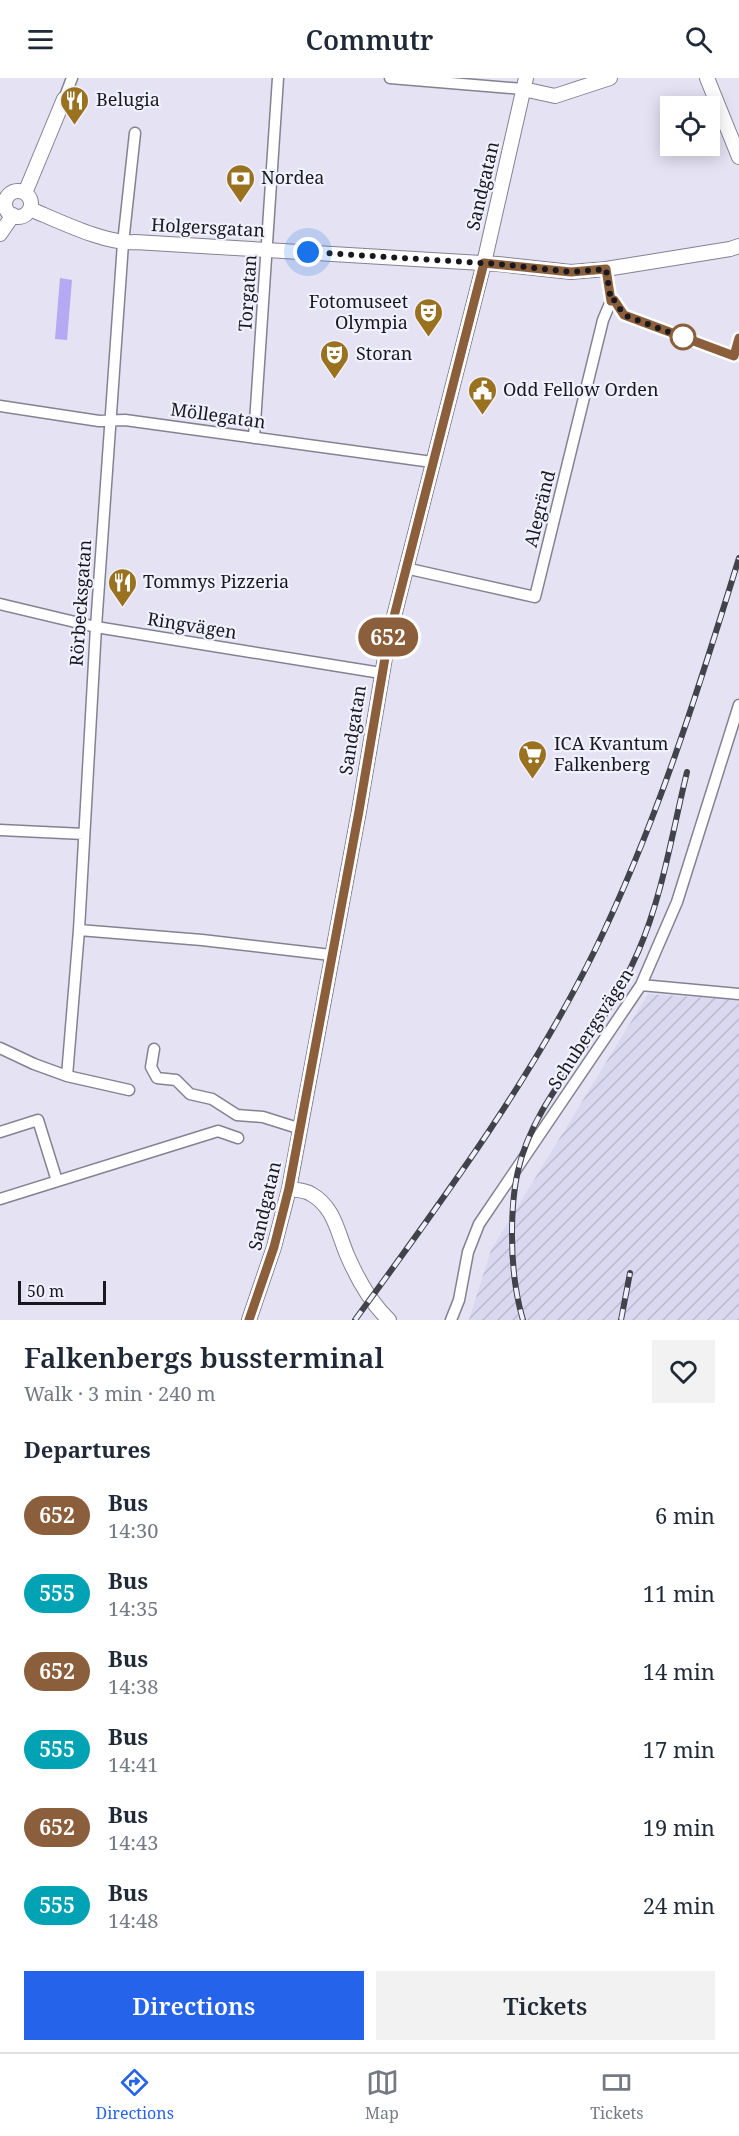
<!DOCTYPE html>
<html lang="en">
<head>
<meta charset="utf-8">
<style>
  :root { --surface:#fff; --page:#f2f2f3; --text:#1f2937; --muted:#747a83; --line:#e0e1e3; --accent:#2563eb }
  body { margin:0; font-family:"Noto Serif",serif; background:var(--page); color:var(--text); height:100vh; display:flex; flex-direction:column; font-size:22px; white-space:nowrap }
  * { box-sizing:border-box; margin:0 }
  p { font-size:20px; color:var(--muted) }
  .icon { flex:none; width:33px; height:33px; fill:none; stroke:currentColor; stroke-width:2; stroke-linecap:round; stroke-linejoin:round }
  .map { position:relative; height:1242px; overflow:hidden }
  .panel { display:flex; flex-direction:column; background:var(--surface); flex:1 }
  .panel>* { flex:none }
  .badge { padding:0 12px; border-radius:20px; font-size:21px; line-height:39px }
  .controls { position:absolute; left:660px; top:18px; display:grid; gap:12px }
  .controls a { display:grid; place-items:center; width:60px; height:60px; border-radius:0px; background:var(--surface); box-shadow:0 3px 15px #0003; font-size:30px }
  .scale { position:absolute; left:18px; bottom:15px; width:88px; box-sizing:border-box; padding-left:6px; border:3px solid #18181e; border-top:0; font-size:16px; line-height:21px; white-space:nowrap; color:#18181e; -webkit-text-stroke:4px #f1f0fe; paint-order:stroke }
  .you { position:absolute; width:30px; height:30px; margin:-15px; border:4px solid #fff; border-radius:50%; background:#1a73e8; box-shadow:0 0 0 9px #1a73e833 }
  .map>.badge { position:absolute; translate:-50% -50%; box-shadow:0 0 0 3px #fff }
  h2 { padding:0 24px; font-size:22px; line-height:54px }
  .round { display:grid; place-items:center; flex:none; width:63px; height:63px; border-radius:0px; background:var(--page) }
  .headline { display:flex; align-items:center; justify-content:space-between; height:102px; padding:0 24px }
  h1 { font-size:28px; font-weight:600; line-height:45px }
  .primary-button { display:flex; gap:12px; margin-top:auto; padding:12px 24px }
  .primary-button a { flex:1; height:69px; border-radius:0px; background:var(--accent); color:#fff; font-size:24px; font-weight:600; line-height:69px; text-align:center }
  .primary-button a+a { background:var(--page); color:var(--text) }
  ul { padding:0; list-style:none }
  li { display:flex; align-items:center; gap:18px; height:78px; padding:0 24px }
  li div { flex:1 }
  li b { display:block; font-size:22px }
  li em { font-style:normal }
  li .badge { min-width:66px; font-weight:700; text-align:center }
  header { display:flex; justify-content:space-between; align-items:center; height:78px; padding:0 24px; background:var(--surface); font-size:27px; font-weight:600 }
  .tab-bar { display:flex; justify-content:space-around; align-items:center; height:84px; border-top:2px solid var(--line); background:var(--surface); font-size:16px; color:var(--muted) }
  .tab-bar a { display:grid; justify-items:center; gap:3px }
  .tab-bar .selected { color:var(--accent) }
  .map>svg:first-child { display:block }
  .industrial { fill:url(#industrial-furrows) }
  .park { fill:#b4a9f2 }
  .lines { fill:none; stroke-linecap:round; stroke-linejoin:round }
  .street-casing { stroke:#848291; stroke-width:13 }
  .secondary-casing { stroke:#848291; stroke-width:16 }
  .street { stroke:#fff; stroke-width:10 }
  .secondary { stroke:#fff; stroke-width:14 }
  .rail-casing { stroke:#42424a; stroke-width:6 }
  .rail { stroke:#f1f0fe; stroke-width:4; stroke-dasharray:11; stroke-linecap:butt }
  .line-casing { stroke:#fff; stroke-width:14 }
  .line { stroke:#8b5e3c; stroke-width:9 }
  .walk { stroke:#18181e; stroke-width:6; stroke-dasharray:0 10.8 }
  .stop-dot { fill:#fff; stroke:#8b5e3c; stroke-width:3 }
  .labels { text-anchor:middle; stroke-width:4.5; stroke-linejoin:round; paint-order:stroke }
  .poi-label { font-size:18px; fill:#18181e; stroke:#f1f0fe; text-anchor:start }
  .street-label { font-size:18px; fill:#18181e; stroke:#f1f0fe }
</style>
</head>
<body>
<header><svg class="icon" aria-label="menu" viewBox="0 0 24 24"><path d="M4 6h16M4 12h16M4 18h16"/></svg>Commutr<svg class="icon" aria-label="search" viewBox="0 0 24 24"><circle cx="10" cy="10" r="6"/><path d="M15 15l6 6"/></svg></header>
<div class="map">
<svg width="739" height="1242" viewBox="0 0 739 1242">
  <defs>
    <pattern id="industrial-furrows" width="10" height="10" patternUnits="userSpaceOnUse" patternTransform="scale(1.5)"><rect width="10" height="10" fill="#dad8f0"/><path d="M-1 1l2-2M0 10L10 0M9 11l2-2" fill="none" stroke="#bab9cd"/></pattern>
  </defs>
  <rect width="100%" height="100%" fill="#e4e2f3"/>
  <path class="industrial" d="M648 916 739 922V1242H469L491 1172Z"/>
  <path class="park" d="M60 200 72 202 67 262 55 261Z"/>
  <g class="lines">
    <defs>
      <path id="street" d="M390 0 523 11
        M64 21 72 0
        M606 191 611 223 614 222 624 237 734 278 739 260
        M0 328 99 343 125 342 432 384
        M254 360 278 0
        M405 490 535 519 603 242 611 223
        M0 526 96 549 381 595
        M0 752 84 756
        M79 852 202 862 331 877
        M641 907 739 916
        M0 970 34 986 67 998 129 1012
        M154 971 151 989 157 1000 176 1002 190 1016 212 1021 237 1037 263 1039 301 1051
        M67 998 79 852 96 549 123 165 135 55
        M0 1054 38 1042 57 1103
        M0 1121 218 1053 238 1060
        M451 1242 459 1222 468 1174 479 1146 641 907 677 824 739 627"/>
      <path id="secondary" d="M707 0 739 79
        M523 11 555 18 610 0
        M5 126a13 13 0 1 1 26 0a13 13 0 1 1-26 0Z
        M25 115 64 21
        M30 131C57 142 107 167 135 164L498 186 571 194 606 191 730 171 739 168
        M0 156 13 137
        M289 1111C296 1112 305 1112 311 1116 335 1129 338 1157 348 1179 358 1202 371 1225 389 1242
        M249 1242 274 1169 289 1111 359 733 388 562 484 185 526 0"/>
    </defs>
    <use href="#street" class="street-casing"/>
    <use href="#secondary" class="secondary-casing"/>
    <use href="#street" class="street"/>
    <use href="#secondary" class="secondary"/>
    <defs>
      <path id="rail" d="M355 1242C441 1124 530 1004 595 872 656 747 698 613 739 480
        M523 1242C515 1215 512 1185 512 1157 512 1135 513 1114 518 1093 528 1046 560 1004 587 965 606 936 624 906 638 874 663 816 672 755 687 694
        M621 1242 630 1195"/>
    </defs>
    <use href="#rail" class="rail-casing"/>
    <use href="#rail" class="rail"/>
  </g>
  <g class="lines">
    <defs>
      <path id="line" d="M249 1242 274 1169 289 1110 359 733 388 562 484 185 571 194 606 191 611 223 614 222 624 237 734 278 739 260"/>
    </defs>
    <use href="#line" class="line-casing"/>
    <use href="#line" class="line"/>
    <path class="walk" d="M308 174 498 186 571 194 606 191 611 223 614 222 624 237 687 261 683 259"/>
  </g>
  <defs>
    <symbol id="restaurant-pin" viewBox="-11 -11 22 30"><path d="M0 17L-7.5 6A9.5 9.5 0 1 1 7.5 6Z" fill="#9a721f" stroke="#f1f0fe"/><path d="M-5-6h1v4h1v-4h1v4h1v-4h1v5L-1.5 .5V6h-2V.5L-5-1ZM5-6V6H3V1.5H1.5Q1.5-4 5-6Z" fill="#fff"/></symbol>
    <symbol id="bank-pin" viewBox="-11 -11 22 30"><path d="M0 17L-7.5 6A9.5 9.5 0 1 1 7.5 6Z" fill="#9a721f" stroke="#f1f0fe"/><path d="M-6-4H6V4H-6ZM0-2.3a2.3 2.3 0 1 0 0 4.6a2.3 2.3 0 1 0 0-4.6Z" fill="#fff"/></symbol>
    <symbol id="theatre-pin" viewBox="-11 -11 22 30"><path d="M0 17L-7.5 6A9.5 9.5 0 1 1 7.5 6Z" fill="#9a721f" stroke="#f1f0fe"/><path d="M-5-5.5Q0-4 5-5.5V0Q5 5 0 6Q-5 5-5 0ZM-3.3-2.5H-1v1.5H-3.3ZM1-2.5H3.3v1.5H1ZM-2.8 1Q0 5.5 2.8 1Z" fill="#fff"/></symbol>
    <symbol id="civic-pin" viewBox="-11 -11 22 30"><path d="M0 17L-7.5 6A9.5 9.5 0 1 1 7.5 6Z" fill="#9a721f" stroke="#f1f0fe"/><path d="M-.6-6.5H3V-4.5H.6V-3L4-1V1h2V6H-6V1h2V-1L-.6-3ZM-1.2 2.5V6h2.4V2.5Z" fill="#fff"/></symbol>
    <symbol id="supermarket-pin" viewBox="-11 -11 22 30"><path d="M0 17L-7.5 6A9.5 9.5 0 1 1 7.5 6Z" fill="#9a721f" stroke="#f1f0fe"/><path d="M-6-5.5h2.5l.6 2H6L4.5 2H-2.5L-4.4-4H-6ZM-1.5 3.2a1.3 1.3 0 1 0 .1 0ZM3 3.2a1.3 1.3 0 1 0 .1 0Z" fill="#fff"/></symbol>
  </defs>
  <g fill-rule="evenodd">
    <use href="#restaurant-pin" x="58" y="6" width="33" height="45"/>
    <use href="#bank-pin" x="224" y="84" width="33" height="45"/>
    <use href="#theatre-pin" x="412" y="218" width="33" height="45"/>
    <use href="#theatre-pin" x="318" y="260" width="33" height="45"/>
    <use href="#civic-pin" x="466" y="296" width="33" height="45"/>
    <use href="#restaurant-pin" x="106" y="488" width="33" height="45"/>
    <use href="#supermarket-pin" x="516" y="660" width="33" height="45"/>
  </g>
  <circle class="stop-dot" cx="683" cy="259" r="12"/>
  <g class="labels">
    <g class="poi-label">
      <text x="96" y="28">Belugia</text>
      <text x="261" y="106">Nordea</text>
      <text x="408" y="230" text-anchor="end">Fotomuseet<tspan x="408" dy="21">Olympia</tspan></text>
      <text x="356" y="282">Storan</text>
      <text x="503" y="318">Odd Fellow Orden</text>
      <text x="143" y="510">Tommys Pizzeria</text>
      <text x="554" y="672">ICA Kvantum<tspan x="554" dy="21">Falkenberg</tspan></text>
    </g>
    <g class="street-label">
      <text transform="translate(483 108) rotate(-77)" y="6">Sandgatan</text>
      <text transform="translate(208 150) rotate(3)" y="6">Holgersgatan</text>
      <text transform="translate(248 215) rotate(-86)" y="6">Torgatan</text>
      <text transform="translate(218 338) rotate(8)" y="6">Möllegatan</text>
      <text transform="translate(540 431) rotate(-76)" y="6">Alegränd</text>
      <text transform="translate(81 525) rotate(-86)" y="6">Rörbecksgatan</text>
      <text transform="translate(192 548) rotate(9)" y="6">Ringvägen</text>
      <text transform="translate(353 652) rotate(-81)" y="6">Sandgatan</text>
      <text transform="translate(591 951) rotate(-57)" y="6">Schubergsvägen</text>
      <text transform="translate(265 1128) rotate(-77)" y="6">Sandgatan</text>
    </g>
  </g>
</svg>
<div class="controls">
<a><svg class="icon" aria-label="locate" viewBox="0 0 24 24"><circle cx="12" cy="12" r="6"/><path d="M12 2v4M12 18v4M2 12h4M18 12h4"/></svg></a>
</div>
<div class="scale">50 m</div>
<div class="you" style="left:308px;top:174px"></div>
<b class="badge" style="left:388px;top:559px;background:#8b5e3c;color:#fff">652</b>
</div>
<section class="panel">
<div class="headline"><div><h1>Falkenbergs bussterminal</h1><p>Walk · 3 min · 240 m</p></div><a class="round"><svg class="icon" aria-label="heart" viewBox="0 0 24 24"><path d="M12 20l-8-8c-3-5 5-10 8-4 3-6 11-1 8 4z"/></svg></a></div>
<h2>Departures</h2>
<ul>
<li><span class="badge" style="background:#8b5e3c;color:#fff">652</span><div><b>Bus</b><p>14:30</p></div><em>6 min</em></li>
<li><span class="badge" style="background:#00a3b4;color:#fff">555</span><div><b>Bus</b><p>14:35</p></div><em>11 min</em></li>
<li><span class="badge" style="background:#8b5e3c;color:#fff">652</span><div><b>Bus</b><p>14:38</p></div><em>14 min</em></li>
<li><span class="badge" style="background:#00a3b4;color:#fff">555</span><div><b>Bus</b><p>14:41</p></div><em>17 min</em></li>
<li><span class="badge" style="background:#8b5e3c;color:#fff">652</span><div><b>Bus</b><p>14:43</p></div><em>19 min</em></li>
<li><span class="badge" style="background:#00a3b4;color:#fff">555</span><div><b>Bus</b><p>14:48</p></div><em>24 min</em></li>
</ul>
<div class="primary-button"><a>Directions</a><a>Tickets</a></div>
</section>
<nav class="tab-bar">
<a class="selected"><svg class="icon" aria-label="directions" viewBox="0 0 24 24"><path d="M12 3l9 9-9 9-9-9zM9 14v-3h6M13 9l2 2-2 2"/></svg>Directions</a>
<a><svg class="icon" aria-label="map" viewBox="0 0 24 24"><path d="M3 6l6-2 6 2 6-2v14l-6 2-6-2-6 2zM9 4v14M15 6v14"/></svg>Map</a>
<a><svg class="icon" aria-label="tickets" viewBox="0 0 24 24"><path d="M3 7h18v10H3zM15 7v10"/></svg>Tickets</a>
</nav>
</body>
</html>
